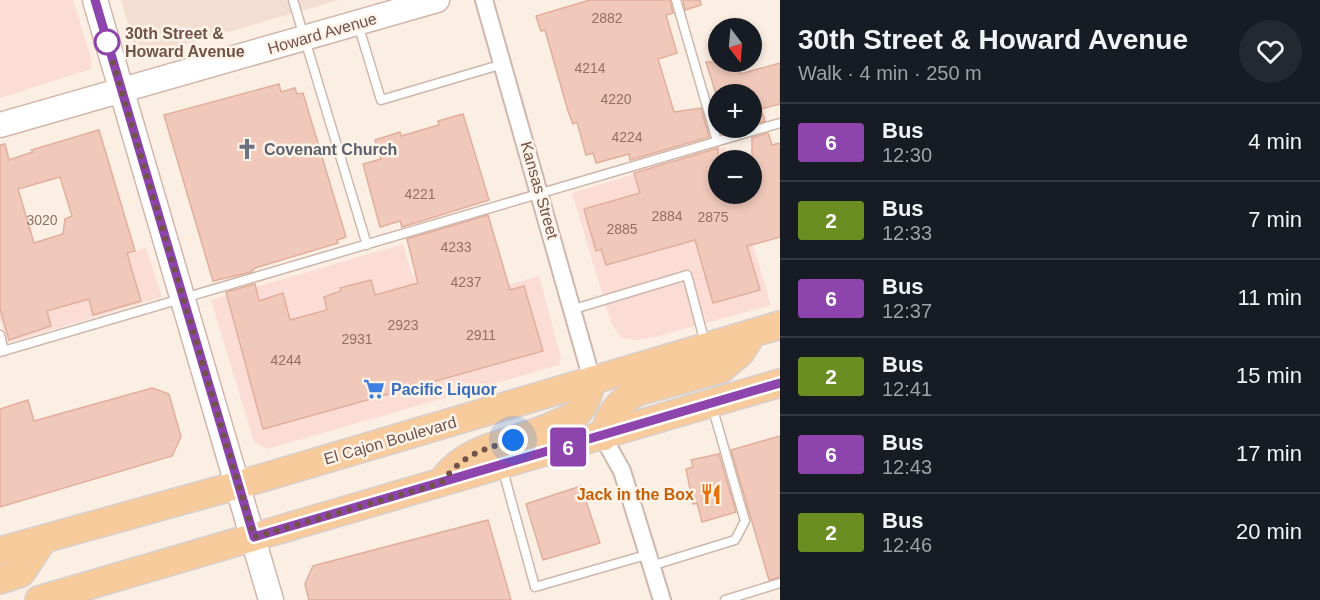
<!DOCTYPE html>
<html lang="en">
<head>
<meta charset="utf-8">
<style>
  :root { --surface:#171b24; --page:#242831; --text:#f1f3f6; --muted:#9ea1a6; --line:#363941 }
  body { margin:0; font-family:Arial,sans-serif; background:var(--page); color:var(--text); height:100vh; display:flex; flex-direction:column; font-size:22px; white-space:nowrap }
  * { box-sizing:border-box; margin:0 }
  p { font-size:20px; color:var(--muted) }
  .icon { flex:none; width:33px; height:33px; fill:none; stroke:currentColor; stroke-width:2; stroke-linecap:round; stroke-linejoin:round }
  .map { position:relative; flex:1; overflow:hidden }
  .details { display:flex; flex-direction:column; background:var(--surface); width:540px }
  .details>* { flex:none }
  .badge { padding:0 12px; border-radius:4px; font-size:21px; line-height:39px }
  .needle { width:39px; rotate:164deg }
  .fabs { position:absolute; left:708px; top:18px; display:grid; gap:12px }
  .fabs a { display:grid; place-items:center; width:54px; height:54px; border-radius:50%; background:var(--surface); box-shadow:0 3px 9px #0003; font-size:30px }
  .you { position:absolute; width:30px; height:30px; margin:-15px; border:4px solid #fff; border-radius:50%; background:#1a73e8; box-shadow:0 0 0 9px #1a73e833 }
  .map>.badge { position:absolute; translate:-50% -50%; box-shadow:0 0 0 3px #fff }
  .round { display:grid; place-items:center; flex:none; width:63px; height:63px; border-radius:32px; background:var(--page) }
  .headline { display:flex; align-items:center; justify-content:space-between; height:102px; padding:0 18px }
  h1 { font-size:28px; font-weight:700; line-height:45px }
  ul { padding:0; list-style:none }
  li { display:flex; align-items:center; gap:18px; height:78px; padding:0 18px; border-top:2px solid var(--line) }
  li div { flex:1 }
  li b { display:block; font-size:22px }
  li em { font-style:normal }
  li .badge { min-width:66px; font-weight:700; text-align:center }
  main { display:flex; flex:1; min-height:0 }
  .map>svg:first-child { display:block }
  .residential { fill:#f3dfd1 }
  .commercial { fill:#fbddd6 }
  .building { fill:#f0c9bb; stroke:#e2ae9c; stroke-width:1.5; fill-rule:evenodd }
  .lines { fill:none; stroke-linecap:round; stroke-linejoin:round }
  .lane-casing { stroke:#ceb7ac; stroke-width:11 }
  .street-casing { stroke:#ceb7ac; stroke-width:20 }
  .secondary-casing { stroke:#d1b6aa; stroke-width:27 }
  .primary-casing { stroke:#d8cfcc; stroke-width:30 }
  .lane { stroke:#fff; stroke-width:8 }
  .street { stroke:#fff; stroke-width:16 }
  .secondary { stroke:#fff; stroke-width:24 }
  .primary { stroke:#f8cb9c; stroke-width:27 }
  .line-casing { stroke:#fff; stroke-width:14 }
  .line { stroke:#8e44ad; stroke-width:9 }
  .walk { stroke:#72534a; stroke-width:6; stroke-dasharray:0 10.8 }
  .stop-dot { fill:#fff; stroke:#8e44ad; stroke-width:3 }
  .labels { text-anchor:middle; stroke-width:5; stroke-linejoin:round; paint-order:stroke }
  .number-label { font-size:14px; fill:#927066 }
  .stop-label { font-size:16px; font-weight:bold; fill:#72534a; stroke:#fef3e8; text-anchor:start }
  .street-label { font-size:16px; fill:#72534a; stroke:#fef3e8 }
  .worship-label { font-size:16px; font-weight:bold; fill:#5b616d; stroke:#fef3e8; text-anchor:start }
  .shop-label { font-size:16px; font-weight:bold; fill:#366cbe; stroke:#fef3e8; text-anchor:start }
  .food-label { font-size:16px; font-weight:bold; fill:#c56008; stroke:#fef3e8; text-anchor:end }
</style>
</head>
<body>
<main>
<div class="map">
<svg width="780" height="600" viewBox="0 0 780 600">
  <rect width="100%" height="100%" fill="#fbeee2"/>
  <path class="residential" d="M121 0H339L138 58Z"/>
  <path class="commercial" d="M0 0H73L92 62 91 69 0 98Z
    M725 147 729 160H718V194H738L771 305 659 336 638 340 621 338 611 323 572 193Z
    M403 244 412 275 424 274 433 307 539 276 561 358 559 365 267 449 254 442 211 300Z
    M146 248 162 297 7 343 0 320V290Z"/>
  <path class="building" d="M590 0H670L673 13 666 15 677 53 658 59 674 112 701 108 709 137 630 160 629 154 596 163 593 153 586 155 577 122 573 124 568 111 545 30 541 31 536 16Z
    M683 0H700L701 5 685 10Z
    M706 62H737L740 74 780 63V104L761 109 765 121 752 125V94H716Z
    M279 84 281 92 295 88 297 94 303 93 346 237 337 240 338 243 255 268 251 272 213 281 164 115Z
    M463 114 489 200 402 227 400 221 380 227 363 164 381 159 375 140 400 132 401 136 439 125 438 121Z
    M99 130 135 251 127 253 141 301 93 315 89 299 47 311 51 326 9 340 0 309V145L5 144 9 160 33 152 31 150ZM60 177 72 216 65 219 63 234 34 243 18 189Z
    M768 133 772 145 780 143V237L747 246 760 290 713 303 695 240 606 265 601 249 596 251 584 209 640 193 634 173 718 148V194H752V138Z
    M488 215 510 290 524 286 543 351 263 429 226 292 255 284 259 301 283 293 290 320 327 310 324 297 341 291 340 288 371 280 375 295 418 283 407 239Z
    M152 388 169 394 181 437 172 456 0 507V409L28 400 34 421Z
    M780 436V577L769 580 731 450Z
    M719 454 736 512 702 522 697 503 693 504 686 469 693 467 691 460Z
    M581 486 600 543 543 560 526 504Z
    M488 520 511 600H309L305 584 313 566Z"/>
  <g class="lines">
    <defs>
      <path id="lane" d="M293 0 367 245
        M676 0 717 141
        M358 24 381 100 503 64
        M574 309 687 275 705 343
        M0 335 4 351
        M0 352 780 123
        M502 467 535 587 646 555
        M651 566 735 540 745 521 712 406
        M725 600 780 583"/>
      <path id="street" d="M484 0 592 380
        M603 437 622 471 662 600"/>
      <path id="secondary" d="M95 0 271 600
        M0 125 437 0"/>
      <path id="primary" d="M603 437C609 415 617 403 637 392L721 369 740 353 753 333
        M445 477C473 443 518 443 556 424 563 421 572 418 577 413 586 404 589 392 592 380
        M0 551 238 485 780 325
        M0 580 21 573 43 540
        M39 600 780 383"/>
    </defs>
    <use href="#lane" class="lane-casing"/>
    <use href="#street" class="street-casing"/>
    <use href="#secondary" class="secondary-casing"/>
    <use href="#primary" class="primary-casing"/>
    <use href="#lane" class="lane"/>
    <use href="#street" class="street"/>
    <use href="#secondary" class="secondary"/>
    <use href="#primary" class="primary"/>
  </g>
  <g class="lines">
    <defs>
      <path id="line" d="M95 0 254 537 780 383"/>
    </defs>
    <use href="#line" class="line-casing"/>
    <use href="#line" class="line"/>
    <path class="walk" d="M107 42 254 537 441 483C464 454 479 451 513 440"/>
  </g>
  <defs>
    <symbol id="church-bare" viewBox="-9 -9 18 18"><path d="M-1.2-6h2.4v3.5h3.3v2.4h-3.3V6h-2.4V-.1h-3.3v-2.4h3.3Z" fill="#6b7280" stroke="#fef3e8" stroke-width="2.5" paint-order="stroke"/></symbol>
    <symbol id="supermarket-bare" viewBox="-9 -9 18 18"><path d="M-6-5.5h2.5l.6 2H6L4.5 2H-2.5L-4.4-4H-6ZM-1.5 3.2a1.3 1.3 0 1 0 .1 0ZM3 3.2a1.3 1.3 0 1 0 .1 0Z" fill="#3f7fe0" stroke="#fef3e8" stroke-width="2.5" paint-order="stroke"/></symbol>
    <symbol id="restaurant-bare" viewBox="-9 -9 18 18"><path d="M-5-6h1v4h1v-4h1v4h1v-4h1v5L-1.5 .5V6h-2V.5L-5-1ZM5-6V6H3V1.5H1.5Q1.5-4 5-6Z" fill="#e8710a" stroke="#fef3e8" stroke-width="2.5" paint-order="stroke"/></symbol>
  </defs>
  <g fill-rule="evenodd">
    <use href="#church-bare" x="232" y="134" width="30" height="30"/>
    <use href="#supermarket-bare" x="359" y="374" width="30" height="30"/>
    <use href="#restaurant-bare" x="696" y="479" width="30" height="30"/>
  </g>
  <circle class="stop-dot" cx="107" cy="42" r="12"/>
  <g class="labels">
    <g class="number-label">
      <text x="607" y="23">2882</text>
      <text x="590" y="73">4214</text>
      <text x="616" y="104">4220</text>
      <text x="627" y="142">4224</text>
      <text x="420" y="199">4221</text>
      <text x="667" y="221">2884</text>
      <text x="713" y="222">2875</text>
      <text x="42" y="225">3020</text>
      <text x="622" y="234">2885</text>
      <text x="456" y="252">4233</text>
      <text x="466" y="287">4237</text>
      <text x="403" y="330">2923</text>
      <text x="481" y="340">2911</text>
      <text x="357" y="344">2931</text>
      <text x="286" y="365">4244</text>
    </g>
    <g class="stop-label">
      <text x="125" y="39">30th Street &amp;<tspan x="125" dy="18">Howard Avenue</tspan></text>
    </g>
    <g class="street-label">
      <text transform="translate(322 33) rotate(-16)" y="6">Howard Avenue</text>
      <text transform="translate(540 190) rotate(74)" y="6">Kansas Street</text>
      <text transform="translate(390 440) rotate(-16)" y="6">El Cajon Boulevard</text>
    </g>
    <g class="worship-label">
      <text x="264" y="155">Covenant Church</text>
    </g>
    <g class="shop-label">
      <text x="391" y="395">Pacific Liquor</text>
    </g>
    <g class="food-label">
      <text x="694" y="500">Jack in the Box</text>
    </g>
  </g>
</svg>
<div class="fabs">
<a><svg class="needle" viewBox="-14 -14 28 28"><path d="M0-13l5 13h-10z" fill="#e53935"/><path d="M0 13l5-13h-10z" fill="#9ea1a6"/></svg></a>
<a>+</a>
<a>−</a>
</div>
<div class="you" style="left:513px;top:440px"></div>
<b class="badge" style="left:568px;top:447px;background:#8e44ad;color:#fff">6</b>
</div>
<section class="details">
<div class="headline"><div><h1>30th Street &amp; Howard Avenue</h1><p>Walk · 4 min · 250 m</p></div><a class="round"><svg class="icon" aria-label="heart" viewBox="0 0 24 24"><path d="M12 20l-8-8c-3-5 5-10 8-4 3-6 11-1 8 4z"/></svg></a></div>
<ul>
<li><span class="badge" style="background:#8e44ad;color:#fff">6</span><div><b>Bus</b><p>12:30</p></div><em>4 min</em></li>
<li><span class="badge" style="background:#6b8e23;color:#fff">2</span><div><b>Bus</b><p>12:33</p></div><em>7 min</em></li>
<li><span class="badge" style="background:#8e44ad;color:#fff">6</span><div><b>Bus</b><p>12:37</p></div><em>11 min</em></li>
<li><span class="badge" style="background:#6b8e23;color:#fff">2</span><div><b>Bus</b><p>12:41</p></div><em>15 min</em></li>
<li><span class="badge" style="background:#8e44ad;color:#fff">6</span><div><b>Bus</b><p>12:43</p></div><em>17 min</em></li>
<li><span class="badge" style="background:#6b8e23;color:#fff">2</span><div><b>Bus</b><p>12:46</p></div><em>20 min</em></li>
</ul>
</section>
</main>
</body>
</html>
